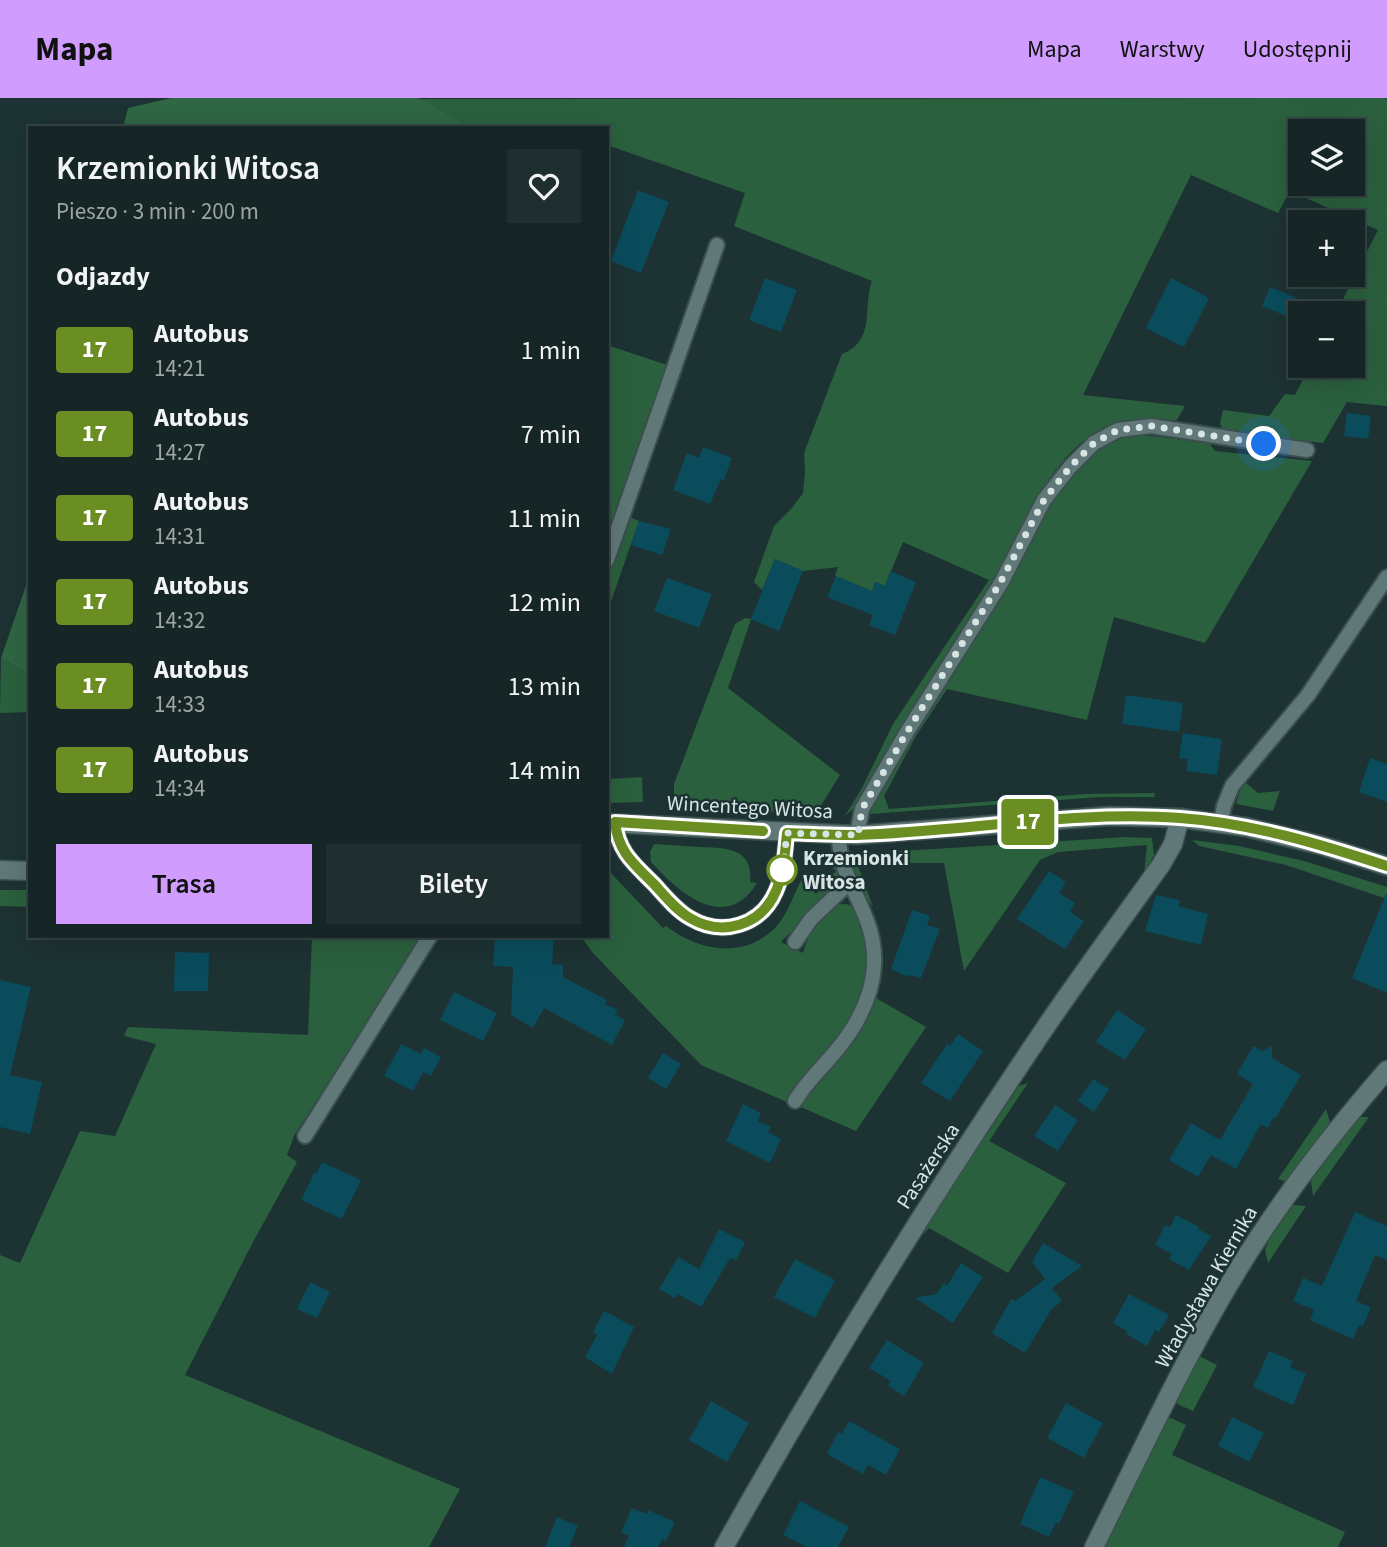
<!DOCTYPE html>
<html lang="pl">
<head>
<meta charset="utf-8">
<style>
  :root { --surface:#162626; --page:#1f2e2e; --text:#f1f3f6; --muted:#9ea5a7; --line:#354343; --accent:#d09dfe }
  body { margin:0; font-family:"Source Sans 3",sans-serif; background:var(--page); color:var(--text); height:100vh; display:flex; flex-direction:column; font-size:26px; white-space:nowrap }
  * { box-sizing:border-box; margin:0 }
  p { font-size:23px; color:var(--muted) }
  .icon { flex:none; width:38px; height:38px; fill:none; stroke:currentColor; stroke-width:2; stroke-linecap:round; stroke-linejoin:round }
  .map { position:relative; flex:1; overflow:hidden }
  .sheet { position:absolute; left:28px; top:28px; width:581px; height:812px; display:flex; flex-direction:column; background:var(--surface); border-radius:0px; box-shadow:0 7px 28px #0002,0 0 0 2px var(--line) }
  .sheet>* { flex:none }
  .badge { padding:0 14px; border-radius:5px; font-size:24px; line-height:46px }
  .controls { position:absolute; left:1288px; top:21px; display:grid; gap:14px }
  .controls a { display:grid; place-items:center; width:77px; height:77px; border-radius:0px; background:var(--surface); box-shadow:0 7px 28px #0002,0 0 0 2px var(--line); font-size:35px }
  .you { position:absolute; width:35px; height:35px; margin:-18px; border:5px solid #fff; border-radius:50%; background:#1a73e8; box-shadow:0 0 0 10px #1a73e833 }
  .map>.badge { position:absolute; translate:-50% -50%; box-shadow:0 0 0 4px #fff }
  h2 { padding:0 28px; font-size:26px; line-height:63px }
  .round { display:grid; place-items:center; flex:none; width:74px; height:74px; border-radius:0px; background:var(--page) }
  .overview { display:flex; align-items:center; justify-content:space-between; height:119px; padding:0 28px }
  h1 { font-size:33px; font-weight:600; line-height:52px }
  .action { display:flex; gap:14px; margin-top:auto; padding:14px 28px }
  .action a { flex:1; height:80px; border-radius:0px; background:var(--accent); color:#111; font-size:28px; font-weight:600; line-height:80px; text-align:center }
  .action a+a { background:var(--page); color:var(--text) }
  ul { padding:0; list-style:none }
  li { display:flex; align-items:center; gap:21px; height:84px; padding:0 28px }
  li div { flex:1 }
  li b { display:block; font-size:26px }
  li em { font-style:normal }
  li .badge { min-width:77px; font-weight:700; text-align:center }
  header { display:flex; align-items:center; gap:42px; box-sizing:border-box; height:98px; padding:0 35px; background:var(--accent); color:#111 }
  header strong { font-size:33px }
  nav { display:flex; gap:38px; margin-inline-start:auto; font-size:24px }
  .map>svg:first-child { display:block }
  .green { fill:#2a603d; fill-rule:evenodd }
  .forest { fill:#2f6643 }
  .building { fill:#0a4c5c }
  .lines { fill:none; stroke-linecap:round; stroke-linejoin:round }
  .lane-casing { stroke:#3c4f4f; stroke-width:18 }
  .street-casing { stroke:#3c4f4f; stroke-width:21 }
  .secondary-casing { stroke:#3c4f4f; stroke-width:21 }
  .lane { stroke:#607878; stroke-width:14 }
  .street { stroke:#607878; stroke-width:18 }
  .secondary { stroke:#607878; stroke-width:18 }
  .line-casing { stroke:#fff; stroke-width:16 }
  .line { stroke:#6b8e23; stroke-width:10 }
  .walk { stroke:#d7e4e4; stroke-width:7; stroke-dasharray:0 12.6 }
  .stop-dot { fill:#fff; stroke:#6b8e23; stroke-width:3.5 }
  .labels { text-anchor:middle; stroke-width:5; stroke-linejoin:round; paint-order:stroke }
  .street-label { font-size:21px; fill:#d7e4e4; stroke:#1d3233 }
  .stop-label { font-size:21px; font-weight:bold; fill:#d7e4e4; stroke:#1d3233; text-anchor:start }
</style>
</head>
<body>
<header>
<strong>Mapa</strong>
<nav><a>Mapa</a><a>Warstwy</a><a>Udostępnij</a></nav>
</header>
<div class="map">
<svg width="1387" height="1449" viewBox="0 0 1387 1449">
  <rect width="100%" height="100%" fill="#1d3233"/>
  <path class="green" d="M1387 0V308L1347 304 1323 345 1223 333 1220 325 1223 312 1269 318 1285 296 1295 297 1310 268H1353V215H1336L1378 132 1290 93 1278 115 1191 77 1083 297 1185 308 1177 322C1150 321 1123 318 1099 332 1044 365 1024 432 994 484 963 539 929 591 896 644 881 668 867 701 845 718L862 690 893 626 989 482 903 444 885 488 875 484 872 493 835 478 838 469 803 473 775 461 762 492 754 484 774 428 792 410 803 395 805 374 804 355 842 256C877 242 862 209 872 183L734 128 745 95 607 47V30H471L418 1ZM1300 33H1353V86H1300Z
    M607 247 670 268 607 446Z
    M678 270 683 272 630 419 639 423 607 515V474Z
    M1123 338H1152L1209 345 1215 353 1312 363 1205 545 1114 519 1087 622 947 591 916 638 884 698 889 711 1086 696 1155 695 1154 699H1100L870 716V709L1050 405 1088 359 1112 342Z
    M745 520 751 521 728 590 840 677 815 717 677 706 674 698V686L735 526Z
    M1 560 30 577V614L0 615Z
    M642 679 643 704 607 705V681Z
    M1245 684 1258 695 1280 693 1273 713 1236 706 1241 689Z
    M1126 739 1152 740 1154 757 1144 776 1147 747 1058 754 1040 762 964 873 944 765H857L873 809C862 795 847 773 854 756Z
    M1192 742 1239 748 1304 763 1387 789V801L1286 767 1199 748Z
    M654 746C669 747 684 748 699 749 724 750 754 749 750 784L757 785C726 836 679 795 651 764L650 754Z
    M829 763C833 767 838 770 838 776 840 790 792 832 781 844L803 855C808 838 823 805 844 806 848 806 851 808 855 809L867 843 869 878 847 932 787 1004 701 967 592 854 581 838H607V766L611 770 609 773 663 830 666 828C699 853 743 862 776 829 788 816 793 797 802 781L816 796 836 773 827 764Z
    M0 792H30V809L0 808Z
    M312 838H422L294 1038 287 1057 297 1064 253 1144 185 1277 460 1391 429 1449H0V1157L20 1165 80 1033 115 1038 156 946 124 938 128 929 308 937Z
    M876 900 926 929 856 1033 796 1007 863 925Z
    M1028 985 989 1043 1066 1085 1008 1175 929 1130 924 1136 925 1128 1019 988Z
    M1326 1011 1330 1024 1288 1084 1278 1081Z
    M1358 1019H1369L1313 1098 1311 1083Z
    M1293 1107 1306 1108 1268 1165 1265 1152 1268 1144Z
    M1199 1258 1217 1267 1193 1313 1177 1306V1300Z
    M1171 1320 1186 1327 1172 1357 1345 1434 1338 1449H1101L1166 1321Z"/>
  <path class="forest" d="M171 0H418L470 29 123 30 128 10Z
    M30 476V577L1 560Z"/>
  <path class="building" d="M638 92 669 104 641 175 611 163Z
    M765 180 797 192 781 234 749 222Z
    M1171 180 1209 200 1184 249 1146 230Z
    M1270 189 1301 202 1293 221 1262 208Z
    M1347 315 1371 318 1368 341 1344 338Z
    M703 349 732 360 724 382 721 381 710 406 673 392 687 355 699 360Z
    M639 423 671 431 662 457 631 447Z
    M775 461 803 473 779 533 751 521Z
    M890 473 916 484 895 537 869 527 873 517 827 499 836 478 872 493 875 484 885 488Z
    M667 480 712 496 699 530 654 513Z
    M1126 597 1183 605 1179 634 1122 626Z
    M1183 635 1222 641 1217 677 1186 673 1188 661 1179 660Z
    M1370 660 1387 666V704L1359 694Z
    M1049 773 1066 784 1059 795 1075 805 1070 814 1084 823 1065 851 1017 821Z
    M1386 796H1387V895L1352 880Z
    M1156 797 1180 802 1178 808 1208 816 1201 847 1145 833Z
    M912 812 930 818 927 827 940 831 921 880 909 877 908 879 891 871Z
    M495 838H554L552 866 563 867V879L607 902 605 906 618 912 615 917 625 922 612 947 544 910 533 930 511 917 513 869 493 868Z
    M175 854 209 855 208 893H174Z
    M0 882 31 889 10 977 42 984 30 1036 0 1029Z
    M454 894 497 915 483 943 440 922Z
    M1117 912 1146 931 1125 962 1096 944Z
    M958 936 983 953 950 1003 921 985 947 946 950 948Z
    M401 946 421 956 424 950 441 959 431 978 423 974 413 993 384 978Z
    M1253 948 1262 953 1272 948V960L1301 977 1275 1021 1273 1020 1268 1030 1261 1026 1236 1071 1211 1057 1198 1079 1169 1062 1191 1025 1220 1042 1253 986 1237 976Z
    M663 955 681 966 666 991 648 980Z
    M1093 981 1109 991 1094 1014 1078 1003Z
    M743 1006 761 1015 758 1023 771 1029 768 1034 781 1041 770 1065 726 1043Z
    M1055 1007 1078 1022 1058 1053 1034 1038Z
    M322 1064 361 1082 342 1121 301 1102 314 1075 316 1076Z
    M1355 1114 1387 1128V1162L1375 1157 1356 1203 1371 1209 1363 1228 1359 1227 1353 1241 1310 1222 1314 1212 1293 1203 1303 1180 1322 1188Z
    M1176 1117 1199 1129 1198 1131 1211 1138 1189 1172 1169 1161 1172 1156 1155 1147 1165 1127 1170 1129Z
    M719 1131 745 1144 736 1162 730 1160 701 1209 678 1196 675 1200 659 1191 678 1159 699 1171Z
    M1043 1145 1082 1168 1052 1190 1062 1203 1051 1212 1025 1255 992 1235 1011 1201 1015 1203 1045 1181 1032 1164Z
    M795 1161 835 1182 815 1220 774 1199Z
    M961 1165 983 1179 953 1225 915 1200 936 1196 944 1185 947 1188Z
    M310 1184 330 1194 317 1220 297 1211Z
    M1129 1196 1169 1217 1159 1234 1155 1232 1147 1248 1126 1236 1127 1233 1113 1225Z
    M604 1213 634 1229 612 1276 585 1259 597 1237 593 1234Z
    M887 1242 924 1265 904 1298 888 1288 891 1283 869 1270Z
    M1269 1253 1293 1263 1290 1269 1306 1276 1293 1307 1253 1289Z
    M711 1303 749 1325 727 1364 689 1342Z
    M1066 1305 1103 1325 1084 1360 1047 1340Z
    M1232 1319 1264 1335 1249 1364 1218 1348Z
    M849 1323 900 1351 886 1377 868 1367 863 1376 827 1356 838 1334 842 1336Z
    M1040 1379 1074 1394 1059 1426 1056 1424 1049 1439 1020 1426Z
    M800 1403 849 1429 838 1449H807L783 1437Z
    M632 1410 647 1416 648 1412 675 1424 666 1443 662 1441 658 1449H624L629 1438 621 1434Z
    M557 1419 578 1428 569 1449H545Z"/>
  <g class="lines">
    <defs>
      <path id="lane" d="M607 462 717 147
        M615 724C618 754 634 766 654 786 665 798 676 812 690 820 722 839 761 828 776 793 784 775 785 754 787 735
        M1221 724 1224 708 1232 688 1308 597 1387 479
        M857 737 862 711 907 634 1001 485 1044 402 1070 369 1094 345 1118 332 1151 328 1307 352
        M795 844 811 821 849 785
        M795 1003C806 984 822 970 836 953 867 916 885 870 867 823 856 792 839 772 839 737
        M305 1038 430 838"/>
      <path id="street" d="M724 1449C824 1271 933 1096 1047 927 1084 873 1123 820 1161 767L1173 746 1180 720
        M1094 1449C1146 1345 1194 1237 1258 1140 1297 1081 1341 1025 1387 972"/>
      <path id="secondary" d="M607 725 857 737 1109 718 1180 720 1246 729 1320 747 1387 768
        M0 772 30 773"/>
    </defs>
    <use href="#lane" class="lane-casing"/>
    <use href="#street" class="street-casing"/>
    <use href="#secondary" class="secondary-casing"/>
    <use href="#lane" class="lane"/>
    <use href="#street" class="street"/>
    <use href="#secondary" class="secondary"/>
  </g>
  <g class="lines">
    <defs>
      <path id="line" d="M763 733 615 724C618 754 634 766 654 786 665 798 676 812 690 820 722 839 761 828 776 793 784 775 785 754 787 735 810 736 833 737 856 737 964 734 1072 712 1180 720 1251 725 1320 746 1387 768"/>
    </defs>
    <use href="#line" class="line-casing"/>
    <use href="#line" class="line"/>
    <path class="walk" d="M782 772V778L787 735 858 737 862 711 907 634 1000 485 1044 402 1070 369 1094 345 1118 332 1151 328 1264 346"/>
  </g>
  <circle class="stop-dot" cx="782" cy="772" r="14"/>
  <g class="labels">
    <g class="street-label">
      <text transform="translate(750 709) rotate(3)" y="7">Wincentego Witosa</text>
      <text transform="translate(928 1068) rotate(-57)" y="7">Pasażerska</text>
      <text transform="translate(1206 1189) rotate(-60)" y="7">Władysława Kiernika</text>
    </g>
    <g class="stop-label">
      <text x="803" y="767">Krzemionki<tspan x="803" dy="24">Witosa</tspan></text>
    </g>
  </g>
</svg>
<div class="controls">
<a><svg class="icon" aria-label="layers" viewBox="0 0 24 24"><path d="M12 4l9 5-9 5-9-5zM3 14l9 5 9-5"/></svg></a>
<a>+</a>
<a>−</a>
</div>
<div class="you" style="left:1264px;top:346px"></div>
<b class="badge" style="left:1028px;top:724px;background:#6b8e23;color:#fff">17</b>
<section class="sheet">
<div class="overview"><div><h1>Krzemionki Witosa</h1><p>Pieszo · 3 min · 200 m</p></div><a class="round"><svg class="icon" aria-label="heart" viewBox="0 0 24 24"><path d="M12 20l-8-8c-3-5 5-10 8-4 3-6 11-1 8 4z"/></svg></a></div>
<h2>Odjazdy</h2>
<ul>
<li><span class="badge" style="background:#6b8e23;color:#fff">17</span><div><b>Autobus</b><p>14:21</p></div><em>1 min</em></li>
<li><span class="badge" style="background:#6b8e23;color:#fff">17</span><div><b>Autobus</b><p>14:27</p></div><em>7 min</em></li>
<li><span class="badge" style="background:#6b8e23;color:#fff">17</span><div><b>Autobus</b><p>14:31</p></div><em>11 min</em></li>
<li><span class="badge" style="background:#6b8e23;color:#fff">17</span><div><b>Autobus</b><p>14:32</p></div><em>12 min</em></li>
<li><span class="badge" style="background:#6b8e23;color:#fff">17</span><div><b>Autobus</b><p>14:33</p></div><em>13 min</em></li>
<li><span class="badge" style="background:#6b8e23;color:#fff">17</span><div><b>Autobus</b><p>14:34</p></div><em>14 min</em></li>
</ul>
<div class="action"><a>Trasa</a><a>Bilety</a></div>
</section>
</div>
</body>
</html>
